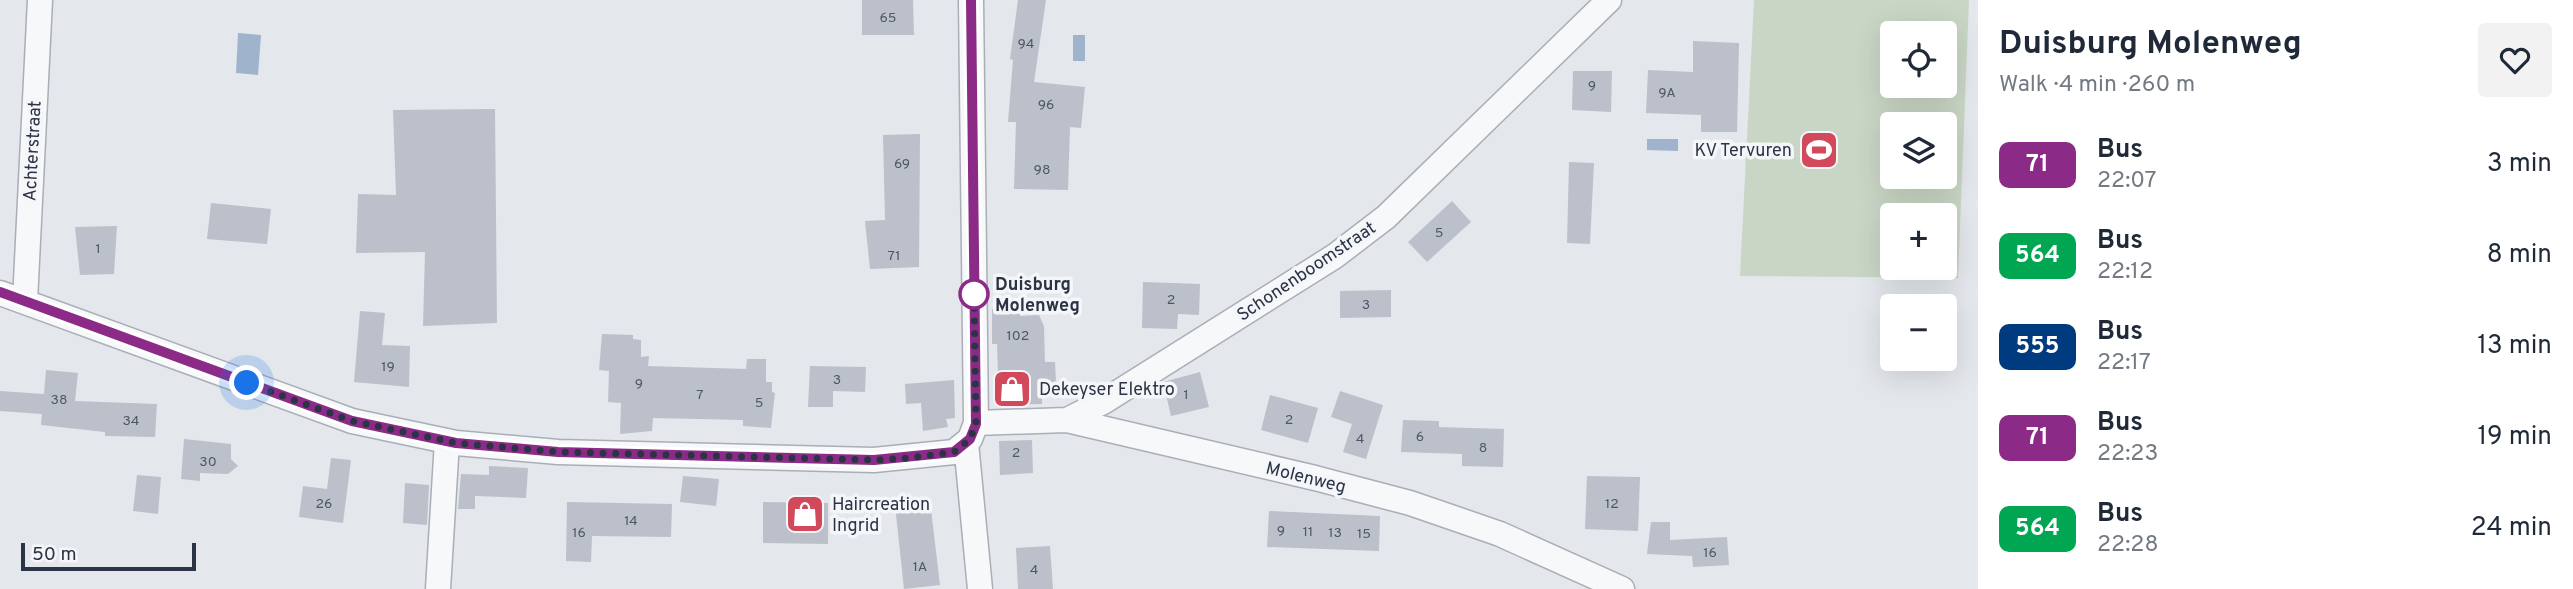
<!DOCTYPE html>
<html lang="en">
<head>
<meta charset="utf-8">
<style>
  :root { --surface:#fff; --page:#f2f2f3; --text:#1f2937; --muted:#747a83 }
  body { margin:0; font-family:Overpass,sans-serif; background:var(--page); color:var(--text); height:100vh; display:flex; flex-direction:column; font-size:26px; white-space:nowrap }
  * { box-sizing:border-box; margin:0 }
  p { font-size:23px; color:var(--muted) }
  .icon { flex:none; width:38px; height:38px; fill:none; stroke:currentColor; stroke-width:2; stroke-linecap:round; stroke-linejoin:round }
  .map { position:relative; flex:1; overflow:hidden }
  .sheet { display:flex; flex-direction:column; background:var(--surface); width:595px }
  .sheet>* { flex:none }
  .badge { padding:0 14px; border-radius:10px; font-size:24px; line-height:46px }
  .tools { position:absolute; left:1880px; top:21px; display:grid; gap:14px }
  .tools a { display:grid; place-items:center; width:77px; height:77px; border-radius:7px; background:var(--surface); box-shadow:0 7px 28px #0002; font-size:35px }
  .scale { position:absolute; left:21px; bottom:18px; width:175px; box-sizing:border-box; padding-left:7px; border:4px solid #2b3445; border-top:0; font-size:19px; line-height:24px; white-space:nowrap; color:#2b3445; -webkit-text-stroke:5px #f4f6f9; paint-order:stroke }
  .you { position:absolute; width:35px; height:35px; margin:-18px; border:5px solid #fff; border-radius:50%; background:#1a73e8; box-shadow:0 0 0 10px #1a73e833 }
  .map>.badge { position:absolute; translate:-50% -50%; box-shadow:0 0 0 4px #fff }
  .round { display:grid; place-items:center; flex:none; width:74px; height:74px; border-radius:7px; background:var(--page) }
  .headline { display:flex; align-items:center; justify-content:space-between; height:119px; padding:0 21px }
  h1 { font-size:33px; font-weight:700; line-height:52px }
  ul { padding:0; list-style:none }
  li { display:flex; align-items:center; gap:21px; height:91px; padding:0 21px }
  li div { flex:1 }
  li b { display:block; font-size:26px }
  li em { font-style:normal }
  li .badge { min-width:77px; font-weight:700; text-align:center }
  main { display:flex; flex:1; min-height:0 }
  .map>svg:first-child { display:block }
  .green { fill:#c9d6c5; fill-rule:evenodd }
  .water { fill:#9fb4cc }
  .building { fill:#bbc0ca }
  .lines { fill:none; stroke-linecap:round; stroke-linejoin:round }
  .minor-casing { stroke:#a9aeb7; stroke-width:27 }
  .minor { stroke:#f7f8fa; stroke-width:24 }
  .line-casing { stroke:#fff; stroke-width:16 }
  .line { stroke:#8c2b87; stroke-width:10 }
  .walk { stroke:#2b3445; stroke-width:7; stroke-dasharray:0 12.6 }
  .stop-dot { fill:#fff; stroke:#8c2b87; stroke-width:3.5 }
  .labels { text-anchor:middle; stroke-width:7; stroke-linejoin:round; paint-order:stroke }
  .number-label { font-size:14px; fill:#4f5766 }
  .poi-label { font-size:18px; fill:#2b3445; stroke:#f4f6f9; text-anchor:start }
  .street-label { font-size:18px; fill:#2b3445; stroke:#f4f6f9 }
  .stop-label { font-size:18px; font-weight:bold; fill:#2b3445; stroke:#f4f6f9; text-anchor:start }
</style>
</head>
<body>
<main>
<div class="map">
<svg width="1978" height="589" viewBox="0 0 1978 589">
  <rect width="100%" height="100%" fill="#e4e7ec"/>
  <path class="green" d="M1754 0H1969L1958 278 1740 276ZM1892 33H1944V86H1892ZM1892 124H1944V177H1892ZM1892 215H1944V268H1892Z"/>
  <path class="water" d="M238 33 261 35 258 75 236 73Z
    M1073 35H1085V61H1073Z
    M1647 139H1678V151L1647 150Z"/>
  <path class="building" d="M862 0H913L914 35H862Z
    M1018 0H1046L1034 82 1085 87 1081 128 1070 127 1068 190 1014 189 1016 122H1008L1013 60 1010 59Z
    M1693 41 1739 43 1737 132H1701V115L1646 113 1648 70 1693 72Z
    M1573 71H1612L1611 112 1572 110Z
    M495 109 497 323 423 326 425 252 356 253 358 194 396 195 393 110Z
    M920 134 919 267 870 269 865 221 885 220 883 135Z
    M1569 162 1594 163 1590 244 1567 243Z
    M1452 201 1471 222 1427 262 1408 242Z
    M211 203 271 209 267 244 207 239Z
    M117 226 114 274 80 275 75 227Z
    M1143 282 1200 284 1199 315 1178 314 1177 329 1142 328Z
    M1391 290V317L1340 318V291Z
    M992 309H1019L1020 316 1039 315 1044 326 1045 362H1055L1056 383H1050V395L1042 396V404L999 405 997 344H992Z
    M360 311 385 313 382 345 410 346 409 387 354 382Z
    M602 334 633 335V339L641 340V357L649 356 648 366 746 369 747 359H766V382H772V392L775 393 771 428 743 426V420L653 418 652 431 620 434 621 403 608 402 609 371 599 370Z
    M810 366 866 367 865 392 833 391V407H808Z
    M46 370 78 373 75 401 157 404 155 437 105 436V432L41 425 42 414 0 411V391L44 394Z
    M1200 372 1209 407 1171 416 1163 382Z
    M954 380 955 418 946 419 948 427 923 431 921 403 906 404 905 384Z
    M1340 391 1383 405 1366 459 1343 452 1352 424 1331 417Z
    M1270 395 1318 408 1308 443 1261 430Z
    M1403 420 1439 421V427L1504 429 1503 467 1462 466V454L1401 452Z
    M184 439 231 444V459L238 466 228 474 200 473V481L181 479Z
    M1032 440 1033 473 1000 475 999 441Z
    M331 458 351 460 343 523 299 517 303 486 327 489Z
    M489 466 528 468 526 498 475 496V509H458L461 474 489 475Z
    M137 475 161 477 158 514 133 511Z
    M683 476 719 479 716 506 680 502Z
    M1587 476 1640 477 1638 531 1585 529Z
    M405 483 429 485 427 525 403 523Z
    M930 501 940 585 904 589 895 505Z
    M567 502 672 504 671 537 592 536 591 562 566 561Z
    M763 502 828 503V544L763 543Z
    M1269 511 1380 516 1379 551 1267 547Z
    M1651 522H1670V540L1727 537 1729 565 1693 567 1692 556 1647 554Z
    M1050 546 1053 589H1018L1016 548Z"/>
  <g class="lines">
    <defs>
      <path id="minor" d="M0 293 352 421 456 443 558 452 874 460 954 452 970 439 976 423 971 0
        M25 301 40 0
        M1067 420 1103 402 1335 256 1386 217 1609 0
        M976 423 1067 420 1315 478 1410 503 1500 534 1622 589
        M966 443 980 589
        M438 589 447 441"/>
    </defs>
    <use href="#minor" class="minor-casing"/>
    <use href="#minor" class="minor"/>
  </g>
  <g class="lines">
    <defs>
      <path id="line" d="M0 292 352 421 456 443 558 452 874 460 954 452 970 439 976 424 971 0"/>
    </defs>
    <use href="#line" class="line-casing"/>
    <use href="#line" class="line"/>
    <path class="walk" d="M247 383 352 421 456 443 558 452 874 460 909 458 954 452 970 439 976 424 974 288V294"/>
  </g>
  <defs>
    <symbol id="stadium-square" viewBox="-11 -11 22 22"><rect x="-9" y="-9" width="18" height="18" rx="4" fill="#d1495b" stroke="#f4f6f9"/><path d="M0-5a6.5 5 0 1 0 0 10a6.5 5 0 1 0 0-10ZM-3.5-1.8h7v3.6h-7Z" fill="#fff"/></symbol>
    <symbol id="shop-square" viewBox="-11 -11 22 22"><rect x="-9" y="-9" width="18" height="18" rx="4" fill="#d1495b" stroke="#f4f6f9"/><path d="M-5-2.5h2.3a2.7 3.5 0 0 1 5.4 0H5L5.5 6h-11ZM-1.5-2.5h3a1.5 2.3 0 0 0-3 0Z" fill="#fff"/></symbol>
  </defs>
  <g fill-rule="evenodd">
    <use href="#stadium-square" x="1797" y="128" width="44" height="44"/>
    <use href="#shop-square" x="990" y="367" width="44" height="44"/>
    <use href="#shop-square" x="783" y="492" width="44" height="44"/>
  </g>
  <circle class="stop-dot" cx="974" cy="294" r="14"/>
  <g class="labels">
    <g class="number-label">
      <text x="888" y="22">65</text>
      <text x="1026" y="48">94</text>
      <text x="1592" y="90">9</text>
      <text x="1667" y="97">9A</text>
      <text x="1046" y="109">96</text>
      <text x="902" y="168">69</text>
      <text x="1042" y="174">98</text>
      <text x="1439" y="237">5</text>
      <text x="98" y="253">1</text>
      <text x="894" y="260">71</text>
      <text x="1171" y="304">2</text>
      <text x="1366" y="309">3</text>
      <text x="1018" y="340">102</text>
      <text x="388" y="371">19</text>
      <text x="837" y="384">3</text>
      <text x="639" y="388">9</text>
      <text x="700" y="399">7</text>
      <text x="1186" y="399">1</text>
      <text x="59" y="404">38</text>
      <text x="759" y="407">5</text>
      <text x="1289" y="424">2</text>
      <text x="131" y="425">34</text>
      <text x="1420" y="441">6</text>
      <text x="1360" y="443">4</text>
      <text x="1483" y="452">8</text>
      <text x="1016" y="457">2</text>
      <text x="208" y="466">30</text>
      <text x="324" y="508">26</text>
      <text x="1612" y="508">12</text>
      <text x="631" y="525">14</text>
      <text x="1281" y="535">9</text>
      <text x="1308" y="536">11</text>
      <text x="579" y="537">16</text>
      <text x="1335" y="537">13</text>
      <text x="1364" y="538">15</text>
      <text x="1710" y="557">16</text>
      <text x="920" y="571">1A</text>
      <text x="1034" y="574">4</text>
    </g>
    <g class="poi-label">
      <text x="1792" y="156" text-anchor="end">KV Tervuren</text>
      <text x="1039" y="395">Dekeyser Elektro</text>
      <text x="832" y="510">Haircreation<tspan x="832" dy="21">Ingrid</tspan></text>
    </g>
    <g class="street-label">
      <text transform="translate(32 151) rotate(-87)" y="6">Achterstraat</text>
      <text transform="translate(1306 271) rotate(-34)" y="6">Schonenboomstraat</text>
      <text transform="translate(1306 477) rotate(14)" y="6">Molenweg</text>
    </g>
    <g class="stop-label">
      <text x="995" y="290">Duisburg<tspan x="995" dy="21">Molenweg</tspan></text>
    </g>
  </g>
</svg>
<div class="tools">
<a><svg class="icon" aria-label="locate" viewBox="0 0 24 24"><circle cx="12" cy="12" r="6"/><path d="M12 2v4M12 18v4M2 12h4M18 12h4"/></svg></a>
<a><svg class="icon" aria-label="layers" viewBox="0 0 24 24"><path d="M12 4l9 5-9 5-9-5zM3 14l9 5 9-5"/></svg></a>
<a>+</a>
<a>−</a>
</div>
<div class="scale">50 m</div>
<div class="you" style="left:247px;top:383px"></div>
</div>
<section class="sheet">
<div class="headline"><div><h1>Duisburg Molenweg</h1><p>Walk · 4 min · 260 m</p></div><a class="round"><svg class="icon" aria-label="heart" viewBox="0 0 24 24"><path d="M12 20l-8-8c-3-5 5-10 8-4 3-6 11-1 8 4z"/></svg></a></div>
<ul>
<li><span class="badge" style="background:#8c2b87;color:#fff">71</span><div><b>Bus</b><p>22:07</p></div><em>3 min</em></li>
<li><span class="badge" style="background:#00a651;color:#fff">564</span><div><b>Bus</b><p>22:12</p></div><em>8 min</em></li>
<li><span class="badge" style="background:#003b80;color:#fff">555</span><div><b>Bus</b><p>22:17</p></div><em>13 min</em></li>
<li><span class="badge" style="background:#8c2b87;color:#fff">71</span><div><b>Bus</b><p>22:23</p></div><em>19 min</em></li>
<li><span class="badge" style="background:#00a651;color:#fff">564</span><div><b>Bus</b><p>22:28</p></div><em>24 min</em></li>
</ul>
</section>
</main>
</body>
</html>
